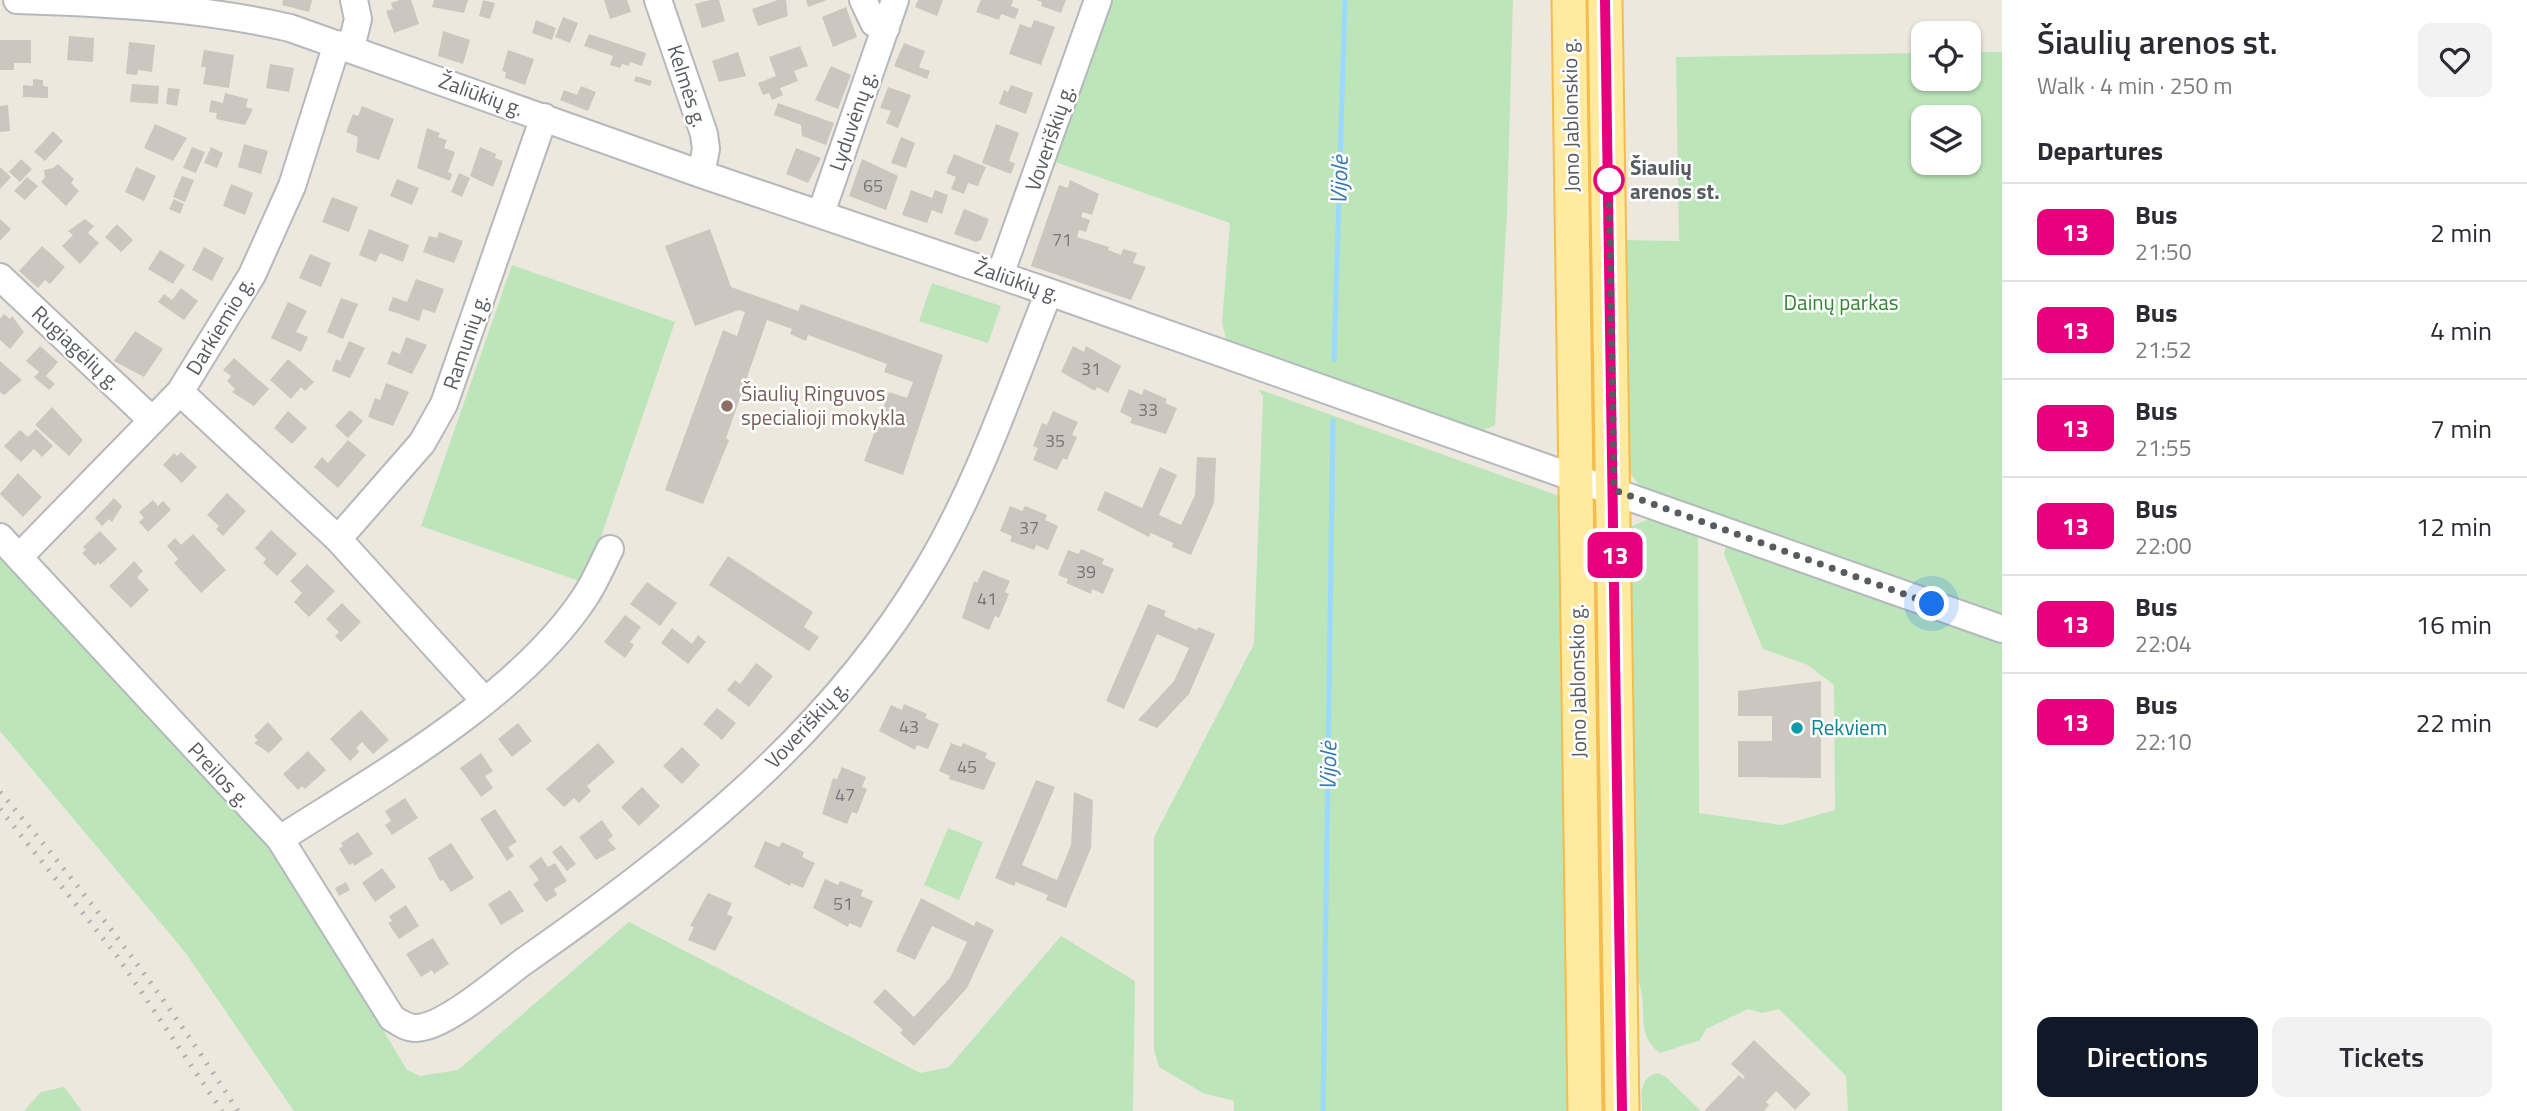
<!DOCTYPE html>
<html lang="en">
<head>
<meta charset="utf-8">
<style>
  :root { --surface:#fff; --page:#f2f2f3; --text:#2b2b33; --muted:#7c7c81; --line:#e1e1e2; --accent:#111827 }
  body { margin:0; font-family:"Titillium Web",sans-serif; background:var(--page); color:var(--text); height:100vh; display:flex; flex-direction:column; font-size:26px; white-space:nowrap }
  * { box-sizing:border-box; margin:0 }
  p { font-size:23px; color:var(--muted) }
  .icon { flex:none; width:38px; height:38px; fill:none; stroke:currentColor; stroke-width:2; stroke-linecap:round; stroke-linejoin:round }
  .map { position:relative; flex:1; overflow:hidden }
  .sheet { display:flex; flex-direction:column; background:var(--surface); width:525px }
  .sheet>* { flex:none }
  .badge { padding:0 14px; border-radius:10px; font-size:24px; line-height:46px }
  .buttons { position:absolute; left:1911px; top:21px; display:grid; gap:14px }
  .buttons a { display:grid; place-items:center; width:70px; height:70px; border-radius:14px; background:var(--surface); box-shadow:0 2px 5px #0004; font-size:35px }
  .you { position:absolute; width:35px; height:35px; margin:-18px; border:5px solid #fff; border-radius:50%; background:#1a73e8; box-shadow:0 0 0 10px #1a73e833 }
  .map>.badge { position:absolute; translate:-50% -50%; box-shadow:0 0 0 4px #fff }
  h2 { padding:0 35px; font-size:26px; line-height:63px }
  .round { display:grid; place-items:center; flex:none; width:74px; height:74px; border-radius:14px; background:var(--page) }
  .overview { display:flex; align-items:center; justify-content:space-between; height:119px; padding:0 35px }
  h1 { font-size:33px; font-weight:600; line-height:52px }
  .cta { display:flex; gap:14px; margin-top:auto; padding:14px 35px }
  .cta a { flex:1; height:80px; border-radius:14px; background:var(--accent); color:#fff; font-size:28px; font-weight:600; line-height:80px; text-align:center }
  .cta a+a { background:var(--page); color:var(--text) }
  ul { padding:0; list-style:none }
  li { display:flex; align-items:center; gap:21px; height:98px; padding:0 35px; border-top:2px solid var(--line) }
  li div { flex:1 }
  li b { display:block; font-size:26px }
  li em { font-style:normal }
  li .badge { min-width:77px; font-weight:700; text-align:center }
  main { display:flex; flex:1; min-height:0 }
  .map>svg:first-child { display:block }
  .green { fill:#bce5b9; fill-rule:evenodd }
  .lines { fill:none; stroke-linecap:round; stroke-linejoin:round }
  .stream { stroke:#9bd9ff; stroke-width:5 }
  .building { fill:#cbc6c0 }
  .minor-casing { stroke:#b5b8bc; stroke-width:30 }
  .major-casing { stroke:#f4bc4f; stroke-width:37 }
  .minor { stroke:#fff; stroke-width:26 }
  .major { stroke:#ffeaa0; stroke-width:33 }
  .rail { stroke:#b0b1b1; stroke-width:5; stroke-dasharray:2 9; stroke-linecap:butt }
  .line-casing { stroke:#fff; stroke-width:16 }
  .line { stroke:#e6007e; stroke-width:10 }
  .walk { stroke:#585c60; stroke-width:7; stroke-dasharray:0 12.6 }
  .stop-dot { fill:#fff; stroke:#e6007e; stroke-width:3.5 }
  .education-dot { fill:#8d6e63; stroke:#fff; stroke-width:2.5 }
  .culture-dot { fill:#0f9aa8; stroke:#fff; stroke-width:2.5 }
  .labels { text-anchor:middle; stroke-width:5; stroke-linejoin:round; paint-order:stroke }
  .number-label { font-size:18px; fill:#757678 }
  .street-label { font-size:21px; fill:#585c60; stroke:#fff }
  .stop-label { font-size:21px; font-weight:bold; fill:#585c60; stroke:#fff; text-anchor:start }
  .park-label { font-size:21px; fill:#338532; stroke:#fff }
  .education-label { font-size:21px; fill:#785e54; stroke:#fff; text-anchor:start }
  .culture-label { font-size:21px; fill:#0d838f; stroke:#fff; text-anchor:start }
  .water-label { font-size:23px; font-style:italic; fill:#387ab2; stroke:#fff }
</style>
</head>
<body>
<main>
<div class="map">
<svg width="2002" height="1111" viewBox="0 0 2002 1111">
  <rect width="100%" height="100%" fill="#ece8de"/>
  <path class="green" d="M1098 0H1513L1507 212 1495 425C1475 437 1454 428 1437 414L1227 342 1222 323 1230 223 1044 158Z
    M1580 0H1595L1600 472 1589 471Z
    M1969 52H2002V620L1652 494 1638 484 1627 468 1620 240 1679 241 1676 57 1923 53V79H1969ZM1923 117H1969V163H1923Z
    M512 265 675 322 585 583 421 526Z
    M932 283 1001 306 988 343 919 321Z
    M1258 389 1562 497 1569 1111H1234V1101L1203 1093 1159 1067 1154 1050V837L1254 644 1263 396Z
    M1590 495 1601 498 1608 1049 1600 1052Z
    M1655 516 1698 534 1699 813 1782 825 1835 810 1834 685 1808 665 1763 649 1724 554 1727 543 2002 643V1111H1848L1846 1076 1779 1009 1762 1013 1748 1009 1706 1029 1700 1040 1660 1053C1639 1037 1645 1021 1642 997 1641 986 1636 974 1632 963L1627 539 1630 527Z
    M0 545 272 844 407 1070 420 1076 458 1070 629 922 920 1073 949 1067 1061 936 1135 981 1133 1111H294L185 952 0 731Z
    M948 828 983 842 959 900 924 885Z
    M1658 1073 1666 1077 1701 1111H1642C1642 1094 1638 1078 1658 1073Z
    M64 1087 82 1111H24L41 1092Z"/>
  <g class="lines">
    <path class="stream" d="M1334 360 1345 0
      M1323 1111 1333 420"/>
  </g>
  <path class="building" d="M283 0H312L309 12 282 5Z
    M400 0H411L419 24 394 33 386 11 393 9 391 3Z
    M434 0H468L464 13 432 7Z
    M483 0 495 3 490 19 479 16Z
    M604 0H627L631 12 610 19Z
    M710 0H719L725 21 702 28 695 4Z
    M778 0H786L788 16 758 26 752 9Z
    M806 0H827L808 7Z
    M918 0H943L937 16 915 7Z
    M981 0H1013L1011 6 1019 9 1015 19 1001 14 999 20 976 12Z
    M1036 0H1066L1061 13 1041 6 1042 2Z
    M846 7 857 37 833 47 822 17Z
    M563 17 578 23 570 43 555 37Z
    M536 20 556 28 552 40 532 33Z
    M1034 20 1055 27 1041 65 1009 54 1020 24 1031 28Z
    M443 31 470 40 463 64 438 56Z
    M589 34 646 53 642 66 630 62 629 66 622 64 620 68 610 65 613 56 584 46Z
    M69 36 94 38 93 62 67 60Z
    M0 40H31V63H14V70H0Z
    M129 42 155 45 152 72 138 70 137 75 126 74Z
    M904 43 925 51 919 67 930 71 927 79 894 66Z
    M800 46 808 66 794 71 798 81 780 88 783 95 772 100 769 93 763 95 758 83 776 76 769 57Z
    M204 50 234 55 229 88 203 84 206 67H201Z
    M508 50 534 59 525 85 505 78 506 72 502 71Z
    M738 52 746 76 719 82 712 61Z
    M270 64 294 68 289 92 266 88Z
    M831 66 851 75 838 109 815 100Z
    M636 76 652 81 650 86 634 81Z
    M33 79 43 80V86L48 87V98L23 97V85L33 86Z
    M132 84 159 86 158 104 130 102Z
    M1011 85 1033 93 1026 114 999 104 1004 90 1008 92Z
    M581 86 596 92 588 111 560 100 564 90 577 95Z
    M888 87 911 95 898 128 886 123 891 111 880 108Z
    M168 88 180 89 177 106 166 104Z
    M225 93 248 99 246 107 253 109 245 125 216 119 217 113 209 112 211 100 223 103Z
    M778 103 834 123 826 145 802 136 801 125 774 115Z
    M8 105 10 131 0 132V106Z
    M362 106 394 119 379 160 356 152 358 137 346 132 353 114 358 116Z
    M155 124 187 138 173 161 144 148Z
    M996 124 1019 133 1009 161 1015 163 1011 174 982 163Z
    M427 128 440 133 438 137 447 140 444 148 455 152 448 172 452 174 450 181 417 168Z
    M53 131 63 141 45 161 34 152Z
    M901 137 915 143 906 168 891 163Z
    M244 144 268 151 261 174 238 167Z
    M192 147 205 152 196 173 183 168Z
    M211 147 223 153 217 168 204 163Z
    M480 147 496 154 495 158 503 161 493 187 470 176Z
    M796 148 821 158 808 183 786 174Z
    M954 154 986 167 978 186 968 183 964 194 951 189 956 177 946 173Z
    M21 159 32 169 20 182 9 172Z
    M862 159 898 176 886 210 849 196Z
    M58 164 74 179 71 183 79 191 66 206 41 182 45 177 44 170 53 168Z
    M0 167 11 177 0 189Z
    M136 167 156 176 144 201 125 192Z
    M459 173 470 178 462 197 451 192Z
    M182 176 194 180 185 202 173 197Z
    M27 177 38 186 25 200 14 191Z
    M397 179 419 188 412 205 390 196Z
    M1070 180 1099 194 1092 215 1083 212 1081 217 1090 220 1086 232 1079 230 1077 237 1109 247 1108 250 1121 255 1123 249 1137 253 1133 263 1146 267 1131 300 1031 266 1059 185 1068 188Z
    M231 184 253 193 245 215 223 206Z
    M911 190 932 198 935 190 948 195 942 214 932 210 927 223 902 215Z
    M332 197 358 207 349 232 322 222Z
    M174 199 184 204 180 214 169 209Z
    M964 209 989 219 981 240 976 242 954 234Z
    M0 219 11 229 0 241Z
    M85 219 94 226 88 233 99 243 80 264 62 246 73 235 68 231Z
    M117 224 133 240 121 252 105 237Z
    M369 229 409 245 403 262 380 253 376 262 359 255Z
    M710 229 731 287 798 311 801 304 943 355 903 475 864 461 889 392 907 398 913 382 884 372 887 364 808 335 806 341 790 334 792 329 767 320 726 438 729 440 703 504 665 490 723 330 737 336 745 312 739 310 695 326 665 246Z
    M439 232 463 241 454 263 423 252 429 236 437 238Z
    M42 246 65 267 50 284 45 280 38 288 19 271Z
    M204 247 224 258 212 281 192 270Z
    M160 250 185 265 173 284 148 269Z
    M310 254 331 263 321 287 299 278Z
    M416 279 444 289 435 313 423 309 419 321 388 310 393 297 407 302Z
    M181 288 198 301 184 320 158 302 164 294 172 300Z
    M341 298 358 304 343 339 327 332Z
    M288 302 307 311 296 332 308 337 301 352 271 338Z
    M4 314 10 319 12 316 24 332 10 349 0 340V319Z
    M135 331 163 349 144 377 114 361Z
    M406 337 427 345 412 374 387 364 392 351 400 354Z
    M349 341 365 348 350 378 332 371 336 359 340 361Z
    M40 346 58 362 46 376 55 384 49 390 34 377 39 372 26 361Z
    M1073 346 1084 352 1086 346 1121 366 1108 393 1097 387 1095 391 1061 372Z
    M234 358 269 389 254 406 232 392 235 389 227 381 231 376 223 370Z
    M288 359 314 382 305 391 301 387 291 399 270 380Z
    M0 361 22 380 4 395 0 392Z
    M386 383 409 392 393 426 368 417 375 398 380 400Z
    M1129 389 1142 395 1144 389 1167 399 1165 403 1177 408 1166 434 1130 423 1132 418 1120 412Z
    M52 407 83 440 69 456 35 425Z
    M350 410 363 421 348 438 335 426Z
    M288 411 307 428 292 444 274 428Z
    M1053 411 1078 422 1072 435 1077 437 1067 460 1063 458 1057 470 1033 460 1038 448 1033 446 1042 423 1047 425Z
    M36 429 53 446 42 457 34 449 21 462 4 446 20 430 28 437Z
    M348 440 366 455 338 488 314 467 322 457 328 463Z
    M181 452 197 467 182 483 163 465 174 453 177 456Z
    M1197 457 1216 458 1214 503 1191 555 1172 547 1173 543 1151 533 1149 537 1097 510 1105 491 1142 508 1160 467 1177 475 1159 515 1181 525 1195 495Z
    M18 473 42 497 23 517 0 494Z
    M227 493 246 511 223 536 216 529 219 526 207 515Z
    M114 498 122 506 112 522 109 519 102 526 95 518Z
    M153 500 158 506 163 501 171 510 148 532 139 522 144 518 139 512Z
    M1010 506 1022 511 1025 506 1047 515 1045 520 1058 526 1048 550 1036 545 1034 550 1010 541 1012 536 1000 531Z
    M271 530 297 554 277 576 263 563 266 559 255 548Z
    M100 531 117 549 100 565 98 562 95 566 82 553 86 550 83 547Z
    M193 534 226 570 201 593 174 563 178 559 167 546 175 538 181 545Z
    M1081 549 1104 559 1102 564 1114 569 1103 594 1092 589 1091 594 1066 583 1068 579 1058 575 1068 550 1079 554Z
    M728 556 813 612 804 627 819 637 809 651 709 585Z
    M134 561 143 571 137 577 149 590 131 608 109 586Z
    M307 564 335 591 309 617 294 602 302 593 290 581Z
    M983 570 1010 581 1005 592 1009 594 999 618 995 616 989 630 962 618 974 581 977 583Z
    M647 582 677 603 660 626 630 604Z
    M342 603 361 622 341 642 335 636 339 632 326 619Z
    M1148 604 1166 611 1164 616 1197 630 1198 627 1215 634 1189 694 1157 728 1138 720 1174 681 1189 648 1157 634 1124 709 1106 701Z
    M625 615 641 627 630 642 634 645 625 658 604 642Z
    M672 628 692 644 698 635 706 642 688 664 661 643Z
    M756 663 773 676 749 707 727 690 735 680 740 684Z
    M1821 681V778L1738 777V741H1772V716H1738V691Z
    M904 704 927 714 925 718 939 724 928 749 917 745 915 750 879 731 891 705 902 710Z
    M717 708 736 723 722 740 703 724Z
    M361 710 389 740 373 754 362 742 356 748 359 752 350 761 330 739Z
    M268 722 283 739 269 753 254 743 258 740 254 736Z
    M518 723 532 741 512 757 498 739Z
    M598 743 615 762 587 786 591 791 579 803 574 798 564 807 546 789Z
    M951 743 961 747 963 743 987 753 985 758 996 763 984 790 949 779 950 776 939 771Z
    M682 747 700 765 682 784 663 766Z
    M308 751 326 770 305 789 302 786 298 790 283 774Z
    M481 753 493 771 485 776 493 788 481 797 460 768Z
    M842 767 866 777 862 787 867 789 857 814 852 812 847 824 822 814 833 778 837 779Z
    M1036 780 1055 787 1022 865 1057 880 1071 845 1074 792 1093 800 1091 848 1066 908 1046 900 1048 895 1016 882 1014 886 995 878Z
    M642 787 660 806 639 826 621 807Z
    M405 798 418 818 392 835 385 825 391 821 385 811Z
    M495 809 517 842 508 847 514 856 507 861 480 819Z
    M602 820 613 836 608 840 616 849 596 860 579 837Z
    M358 832 373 854 354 866 353 863 349 865 339 849 343 846 341 843Z
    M765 841 779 847 782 842 804 852 802 857 815 863 803 888 791 883 790 886 754 867Z
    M451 843 474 878 451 892 443 880 440 881 428 858Z
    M561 845 576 864 567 871 552 852Z
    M541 857 548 867 555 863 567 881 554 889 557 895 546 902 533 884 539 880 529 866Z
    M382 868 396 887 375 902 362 883Z
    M825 879 838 885 840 881 863 890 861 896 873 901 861 928 849 923 848 927 813 908Z
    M346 882 350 890 339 896 335 888Z
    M510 890 524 911 501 925 488 904Z
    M708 893 732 903 727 914 733 917 715 951 688 940 694 927 690 926Z
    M921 898 974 926 976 921 994 930 967 988 914 1046 900 1033 903 1030 873 1002 885 989 914 1017 950 978 967 942 932 926 915 960 896 951Z
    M406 905 419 926 399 939 388 923 392 921 389 916Z
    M433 938 449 964 434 974 432 970 421 977 406 954Z
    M1754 1040 1811 1094 1795 1110 1776 1091 1766 1102 1769 1105 1764 1111H1704L1739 1075 1743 1079 1745 1077 1731 1064Z"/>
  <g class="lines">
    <defs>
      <path id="minor" d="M17 0C108 3 201 7 290 28L701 174 1049 292 2002 629
        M658 0 704 134 706 149 701 174
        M863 0 874 23 886 28
        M351 48 358 19 354 0
        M821 213 895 0
        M1000 275 1098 0
        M0 277 152 420
        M180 392 338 539 484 700
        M0 537 280 839 392 1018C400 1023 407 1028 416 1028 444 1028 500 979 523 962 677 854 829 736 926 572 979 484 1011 386 1049 292
        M338 539 422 443 444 404 544 117
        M20 556 180 392 252 275 292 186 337 44
        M280 839C380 775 519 697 585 597 595 582 602 565 610 549"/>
      <path id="major" d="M1569 0 1585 1111
        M1605 0 1622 1111"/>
    </defs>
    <use href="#minor" class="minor-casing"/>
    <use href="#major" class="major-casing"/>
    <use href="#minor" class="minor"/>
    <use href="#major" class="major"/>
    <path class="rail" d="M0 792C88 895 165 997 238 1111
      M0 809 117 956 222 1111"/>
  </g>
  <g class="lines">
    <defs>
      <path id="line" d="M1605 0 1622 1111"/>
    </defs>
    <use href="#line" class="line-casing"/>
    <use href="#line" class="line"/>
    <path class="walk" d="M1609 180 1614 490 1932 604"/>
  </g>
  <circle class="stop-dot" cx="1609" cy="180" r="14"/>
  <circle class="education-dot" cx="727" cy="406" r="7"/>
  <circle class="culture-dot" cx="1797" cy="728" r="7"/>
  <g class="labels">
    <g class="number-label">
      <text x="873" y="192">65</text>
      <text x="1062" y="246">71</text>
      <text x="1091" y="375">31</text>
      <text x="1148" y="416">33</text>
      <text x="1055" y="447">35</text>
      <text x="1029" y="534">37</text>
      <text x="1086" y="578">39</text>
      <text x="987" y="605">41</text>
      <text x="909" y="733">43</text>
      <text x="967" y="773">45</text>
      <text x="845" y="801">47</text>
      <text x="843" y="910">51</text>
    </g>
    <g class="street-label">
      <text transform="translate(687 86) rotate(72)" y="7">Kelmės g.</text>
      <text transform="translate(481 95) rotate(20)" y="7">Žaliūkių g.</text>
      <text transform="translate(1571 115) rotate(-91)" y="7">Jono Jablonskio g.</text>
      <text transform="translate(853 121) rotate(-71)" y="7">Lyduvėnų g.</text>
      <text transform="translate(1050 138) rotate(-71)" y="7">Voveriškių g.</text>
      <text transform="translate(1017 281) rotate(19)" y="7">Žaliūkių g.</text>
      <text transform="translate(220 326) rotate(-59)" y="7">Darkiemio g.</text>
      <text transform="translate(466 342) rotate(-71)" y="7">Ramunių g.</text>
      <text transform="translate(76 348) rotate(43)" y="7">Rugiagėlių g.</text>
      <text transform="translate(1578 681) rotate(-91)" y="7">Jono Jablonskio g.</text>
      <text transform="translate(807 725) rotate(-47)" y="7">Voveriškių g.</text>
      <text transform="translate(219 775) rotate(47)" y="7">Preilos g.</text>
    </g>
    <g class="stop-label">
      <text x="1630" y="175">Šiaulių<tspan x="1630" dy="24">arenos st.</tspan></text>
    </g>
    <g class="park-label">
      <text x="1841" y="310">Dainų parkas</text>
    </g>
    <g class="education-label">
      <text x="741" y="401">Šiaulių Ringuvos<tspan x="741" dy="24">specialioji mokykla</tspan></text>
    </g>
    <g class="culture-label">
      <text x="1811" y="735">Rekviem</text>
    </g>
    <g class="water-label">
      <text transform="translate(1339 180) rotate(-88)" y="8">Vijolė</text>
      <text transform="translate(1328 766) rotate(-89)" y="8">Vijolė</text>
    </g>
  </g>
</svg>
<div class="buttons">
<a><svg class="icon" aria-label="locate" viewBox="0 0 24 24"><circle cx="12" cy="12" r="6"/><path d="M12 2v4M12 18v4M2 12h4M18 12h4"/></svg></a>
<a><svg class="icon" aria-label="layers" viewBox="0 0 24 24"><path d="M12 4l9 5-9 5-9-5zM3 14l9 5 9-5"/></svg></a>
</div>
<div class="you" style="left:1932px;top:604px"></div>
<b class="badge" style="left:1615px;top:555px;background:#e6007e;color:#fff">13</b>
</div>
<section class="sheet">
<div class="overview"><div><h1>Šiaulių arenos st.</h1><p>Walk · 4 min · 250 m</p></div><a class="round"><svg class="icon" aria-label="heart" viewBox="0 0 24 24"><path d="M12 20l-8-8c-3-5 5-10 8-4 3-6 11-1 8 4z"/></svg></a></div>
<h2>Departures</h2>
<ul>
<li><span class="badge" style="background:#e6007e;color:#fff">13</span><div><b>Bus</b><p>21:50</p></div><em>2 min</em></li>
<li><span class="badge" style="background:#e6007e;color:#fff">13</span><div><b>Bus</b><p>21:52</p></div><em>4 min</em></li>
<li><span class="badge" style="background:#e6007e;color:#fff">13</span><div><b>Bus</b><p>21:55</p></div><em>7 min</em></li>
<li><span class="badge" style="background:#e6007e;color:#fff">13</span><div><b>Bus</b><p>22:00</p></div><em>12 min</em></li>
<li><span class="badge" style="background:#e6007e;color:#fff">13</span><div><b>Bus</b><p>22:04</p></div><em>16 min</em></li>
<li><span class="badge" style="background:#e6007e;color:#fff">13</span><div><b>Bus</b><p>22:10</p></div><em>22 min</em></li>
</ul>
<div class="cta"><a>Directions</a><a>Tickets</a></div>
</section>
</main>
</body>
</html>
